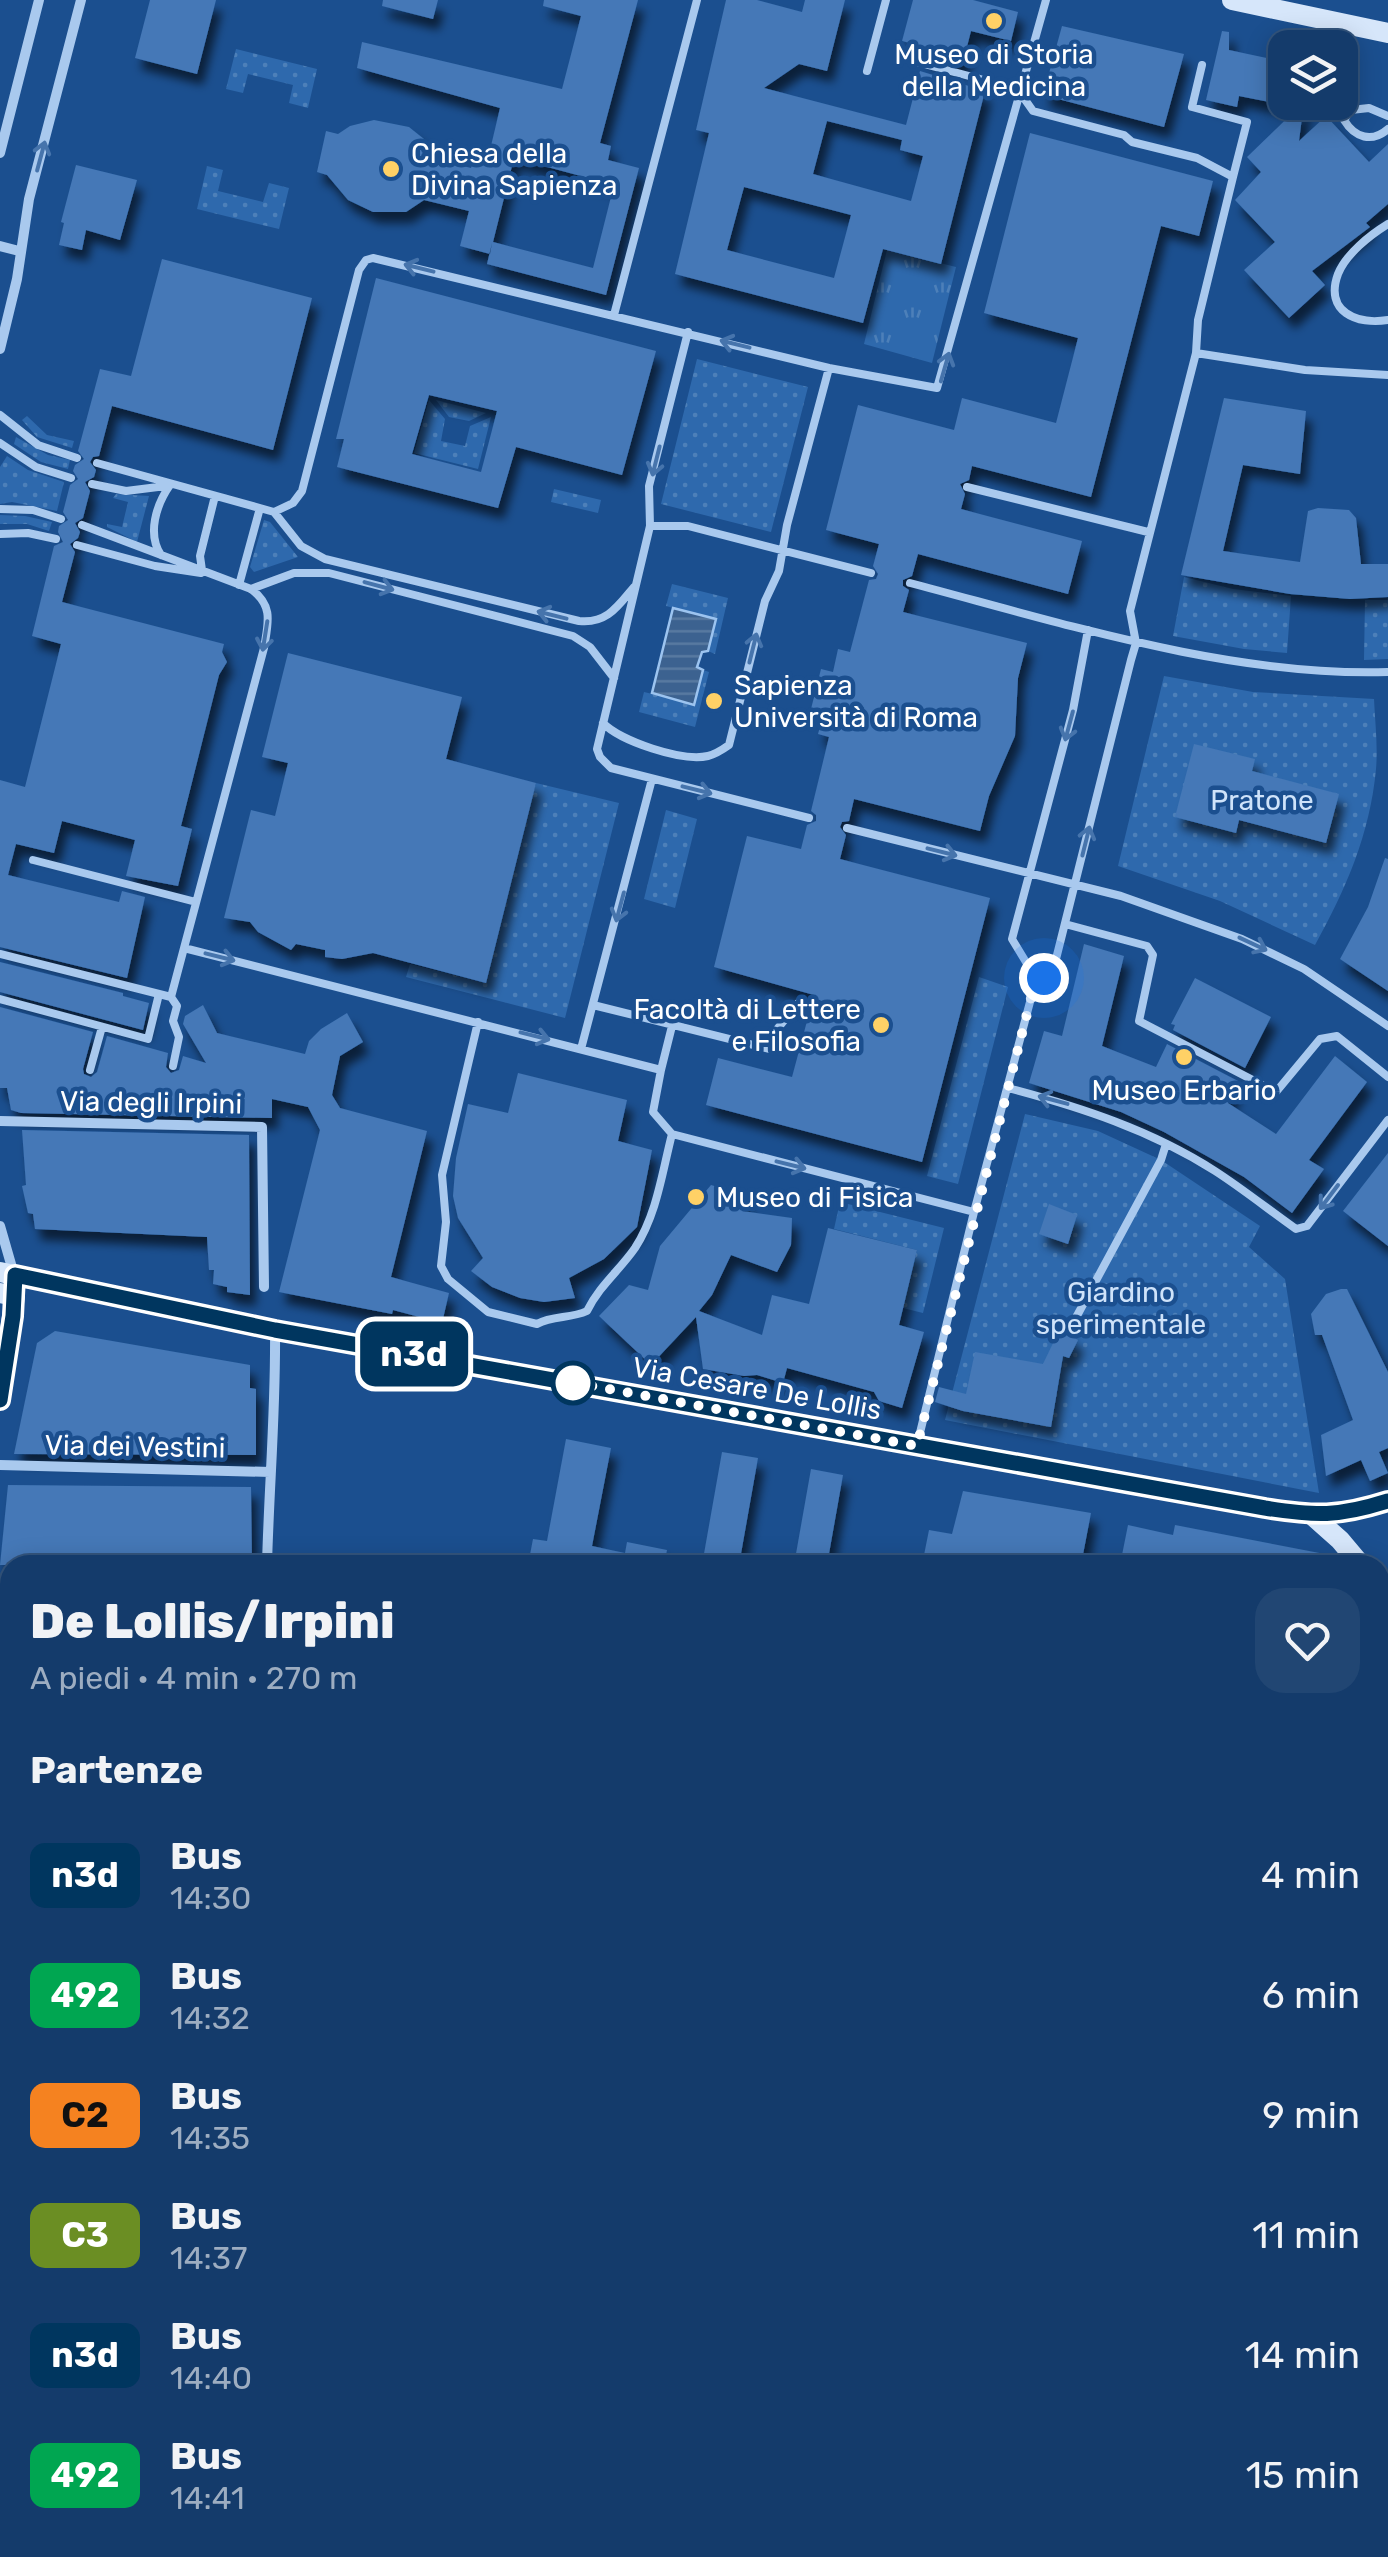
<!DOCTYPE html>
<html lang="it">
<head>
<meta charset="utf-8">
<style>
  :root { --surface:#143b6b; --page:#214673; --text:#f1f3f6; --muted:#9dadc1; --line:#33557e }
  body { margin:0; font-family:Rubik,sans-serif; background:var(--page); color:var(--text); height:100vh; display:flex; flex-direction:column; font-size:38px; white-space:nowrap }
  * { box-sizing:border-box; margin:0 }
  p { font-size:32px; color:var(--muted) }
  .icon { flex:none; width:55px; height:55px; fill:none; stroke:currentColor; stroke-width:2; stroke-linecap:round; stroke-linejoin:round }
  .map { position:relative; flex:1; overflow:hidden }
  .panel { position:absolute; left:0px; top:1555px; width:1390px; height:1002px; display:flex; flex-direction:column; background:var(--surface); border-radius:30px 30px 0 0; box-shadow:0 5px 25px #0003,0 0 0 2px var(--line) }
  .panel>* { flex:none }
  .badge { padding:0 20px; border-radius:15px; font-size:35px; line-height:65px }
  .controls { position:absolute; left:1268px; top:30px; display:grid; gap:20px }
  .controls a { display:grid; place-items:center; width:90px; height:90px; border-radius:20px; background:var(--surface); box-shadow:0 5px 25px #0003,0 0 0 2px var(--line); font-size:50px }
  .you { position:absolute; width:50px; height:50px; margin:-25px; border:8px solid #fff; border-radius:50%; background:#1a73e8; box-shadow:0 0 0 15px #1a73e833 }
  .map>.badge { position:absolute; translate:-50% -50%; box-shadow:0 0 0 5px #fff }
  h2 { padding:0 30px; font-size:38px; line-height:90px }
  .round { display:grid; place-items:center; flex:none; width:105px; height:105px; border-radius:30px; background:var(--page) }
  .summary { display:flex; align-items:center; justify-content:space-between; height:170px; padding:0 30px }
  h1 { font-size:48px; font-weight:800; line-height:75px }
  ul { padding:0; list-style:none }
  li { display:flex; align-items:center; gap:30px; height:120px; padding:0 30px }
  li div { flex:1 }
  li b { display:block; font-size:38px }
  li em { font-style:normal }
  li .badge { min-width:110px; font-weight:700; text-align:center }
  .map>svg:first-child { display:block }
  .grass { fill:url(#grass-dots) }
  .park { fill:url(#park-tufts) }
  .pitch { fill:#2e69ad }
  .water { fill:url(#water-rules); stroke:#9cc4f0; stroke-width:2.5 }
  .building { fill:#4478b7; fill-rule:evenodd; filter:url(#shadow) }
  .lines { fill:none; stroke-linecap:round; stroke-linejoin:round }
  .lane { stroke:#a9c9ee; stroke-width:8 }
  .street { stroke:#a9c9ee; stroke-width:10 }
  .secondary { stroke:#d6e6fa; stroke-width:20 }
  .tram { stroke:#fff; stroke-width:2.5 }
  .oneway { stroke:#4674ac }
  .line-casing { stroke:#fff; stroke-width:22 }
  .line { stroke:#00365f; stroke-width:15 }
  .walk { stroke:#fff; stroke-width:10; stroke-dasharray:0 18 }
  .poi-dot { fill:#ffd166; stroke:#1b4f8f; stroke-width:4 }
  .stop-dot { fill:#fff; stroke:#00365f; stroke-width:5 }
  .labels { text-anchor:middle; stroke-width:9; stroke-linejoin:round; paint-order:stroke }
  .poi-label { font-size:28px; fill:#fff; stroke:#1b4f8f; text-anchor:start }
  .park-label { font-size:28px; fill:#cfe3fa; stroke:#1b4f8f }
  .street-label { font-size:28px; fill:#fff; stroke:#1b4f8f }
</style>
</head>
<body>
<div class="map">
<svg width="1388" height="2557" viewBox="0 0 1388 2557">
  <defs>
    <pattern id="grass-dots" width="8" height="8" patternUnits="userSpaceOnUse" patternTransform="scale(2.5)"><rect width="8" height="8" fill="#2e69ad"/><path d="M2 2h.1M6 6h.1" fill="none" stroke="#4d80b9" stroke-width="1.8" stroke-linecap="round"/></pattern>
    <pattern id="park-tufts" width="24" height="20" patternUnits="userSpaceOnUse" patternTransform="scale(2.5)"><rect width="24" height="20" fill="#2e69ad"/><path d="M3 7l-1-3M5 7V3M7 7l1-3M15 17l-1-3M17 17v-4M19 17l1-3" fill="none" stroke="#4d80b9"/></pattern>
    <pattern id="water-rules" width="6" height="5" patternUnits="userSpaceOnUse" patternTransform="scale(2.5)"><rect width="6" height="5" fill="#3c6290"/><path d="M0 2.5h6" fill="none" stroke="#597aa1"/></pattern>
    <filter id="shadow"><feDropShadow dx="6" dy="11" stdDeviation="5" flood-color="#0009"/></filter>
  </defs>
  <rect width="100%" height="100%" fill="#1b4f8f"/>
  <path class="grass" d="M236 49 317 69 308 108 289 103 293 85 248 74 243 93 226 89Z
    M207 166 223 170 218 191 263 202 269 183 289 188 279 229 197 209Z
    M697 359 808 387 771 532 661 504Z
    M429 400 445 419 441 441 465 446 470 426 491 417 478 469 414 453Z
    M436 400 486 413 469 421 449 417Z
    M27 416 47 435 74 441 72 448 37 437 22 420Z
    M16 437 48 455 70 460 68 469 41 462 14 444Z
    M7 456 28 470 64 482 57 511 12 502 0 504V467Z
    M554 489 601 500 598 513 551 502Z
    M116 494 149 496 137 542 107 527V524L122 527 128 502 113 498Z
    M0 515 25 516 52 522 49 531 27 524H0Z
    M264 520 270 522 298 557 254 572 250 567Z
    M1184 577 1233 589 1291 596 1287 653 1244 649 1173 636Z
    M672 584 728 598 715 654 708 651 716 619 666 606Z
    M1365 600H1388V659L1364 660Z
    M703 670 709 672 695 727 639 712 644 692 694 704Z
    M1164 676 1253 692 1374 699C1375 722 1378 746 1376 769 1370 834 1346 889 1315 945L1220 901 1118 866Z
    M536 783 619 803 565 1018 406 977 410 964 486 983Z
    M666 810 697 819 675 908 644 899Z
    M979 977 1008 987 958 1184 927 1176Z
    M1025 1114 1098 1131 1161 1160 1260 1226 1249 1247 1285 1279 1319 1493 945 1420Z
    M840 1202 944 1228 923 1313 903 1308 917 1250 834 1229Z"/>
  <path class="park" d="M887 250 956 267 932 363 864 344Z"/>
  <path class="pitch" d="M0 2502H10V2548H277V2557H0Z"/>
  <path class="water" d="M673 608 716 619 708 651 702 652 697 667 703 670 694 705 652 693Z"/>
  <path class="building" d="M150 0H216L197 74 135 58Z
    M383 0H438L433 19 382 6Z
    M544 0H638L600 143 611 146 608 160 639 168 606 295 487 264 492 243 490 254 460 246 469 211 424 200 406 212H373L348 200 327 175 317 172 326 131 338 134 350 126 374 120 409 127 424 139 436 159 471 168 477 147 490 150 500 108 357 68 362 42 562 89 581 16 543 6ZM514 158 614 185 593 268 493 242Z
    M726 0H757L802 12 805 0H845L827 71 799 64 764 88 906 125 920 71 985 91 941 264 883 249 863 323 675 274 709 133 696 130ZM827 121 902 140 900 150 923 156 911 201 813 174ZM744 187 851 215 834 278 727 250Z
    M913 0H973L1018 12 1011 41 971 31 962 66 924 56 926 47 902 41Z
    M1062 26 1184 54 1164 127 1043 95Z
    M1222 31 1229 32V50L1285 62V105L1239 96 1237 107 1206 100Z
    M1304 102 1299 141 1326 116 1369 162 1388 144V204L1366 223 1370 227 1312 271 1325 285 1289 318 1244 270 1275 242 1235 200 1261 172 1247 157Z
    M1030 133 1213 181 1199 236 1161 226 1091 497 972 466 969 480 960 484 965 494 961 509 1082 541 1068 594 918 554 912 576 903 580V586L909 590 903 612 1027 643 1018 678 1015 736 989 796 980 831 854 799 849 821 842 822 840 827 846 835 840 859 990 898 922 1162 706 1105 718 1058 792 1077 814 995 714 967 747 836 801 849 807 825 816 821V815L811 811 829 737 818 734 824 712 811 709 821 669 833 672 838 649 850 652 869 580 876 579 878 574 873 566 879 544 826 530 858 405 954 430 962 398 1056 423 1078 338 984 313Z
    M76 165 137 180 120 240 86 230 82 250 59 245 64 223 61 222Z
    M162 259 312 298 273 450 112 406 99 456 93 457 90 462 96 470 94 477 85 482 90 491 83 518 75 523 80 532 78 538 70 544 75 552 62 602 224 644 222 652 227 662 219 675 181 826 192 829 178 886 126 876 135 840 62 821 54 853 16 844 8 875 119 902 122 891 145 897 127 978 0 947V780L25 787 61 644 32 636 54 546 63 542 58 532 59 526 68 520 63 512 70 485 78 479 73 471 75 465 84 459 78 451 100 369 131 376Z
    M376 278 656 351 622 475 516 447 498 508 337 467 344 439H336ZM429 395 497 411 481 472 412 454Z
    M1224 398 1306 411 1300 474 1243 465 1223 551 1300 562 1308 511 1318 508 1349 510 1356 518 1361 564H1388V597L1350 599 1290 594 1181 575Z
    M288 653 462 697 446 759 536 783 486 983 373 953 342 959 325 957V950L296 944 291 950 258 932 250 922 224 918 251 810 275 816 288 763 262 757Z
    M1194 744 1255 759 1252 771 1339 794 1326 843 1239 820 1236 833 1175 817Z
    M1385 858 1388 859V991L1340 959 1368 907Z
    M1084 944 1124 956 1102 1046 1156 1067 1167 1044 1238 1081 1228 1103 1276 1134 1335 1056 1367 1082 1309 1160 1324 1169 1292 1213 1244 1177 1164 1132 1121 1112 1029 1083 1044 1031 1062 1036Z
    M0 962 123 993V996L149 1003 143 1030 0 992Z
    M1195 978 1271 1017 1245 1068 1173 1030 1175 1025 1171 1024Z
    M203 1005 217 1033 305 1054 309 1041 321 1029 347 1013 363 1042 340 1056 332 1095 340 1108 427 1131 391 1277 449 1293 442 1323 393 1310 392 1314 279 1292 320 1130 308 1107 272 1099V1118L21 1113 11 1110 7 1088H0V1007L93 1032 83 1069 84 1074 91 1077 97 1072 107 1036 168 1053 166 1067 171 1073 179 1070 183 1056 206 1063 183 1024 185 1016Z
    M518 1073 627 1100 618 1141 652 1150 637 1227 604 1259 569 1278 575 1298 544 1302 520 1298 492 1287 471 1271 483 1258 458 1218 453 1196 456 1158 468 1104 508 1113Z
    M22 1130 249 1135 250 1295 227 1292V1287L213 1284 214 1270H209L207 1237 35 1229 33 1214 28 1213 22 1186 26 1185Z
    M1388 1153V1246L1343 1211Z
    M711 1185 746 1195 742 1211 792 1218 791 1245 777 1272 731 1255 712 1295 699 1311 762 1335 772 1295 809 1304 828 1228 917 1250 899 1325 924 1332 902 1408 879 1401 874 1392 787 1368 783 1383 757 1375 744 1376 703 1369 696 1317 651 1365 599 1316 629 1285 648 1290 660 1246Z
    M1049 1204 1077 1215 1068 1244 1039 1234Z
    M1341 1289H1347L1388 1372V1448L1379 1452 1388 1473 1370 1481 1361 1460 1326 1476 1321 1435 1353 1420 1322 1335H1315L1311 1314 1326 1294Z
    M1065 1318 1067 1334 1078 1340 1069 1358 1063 1356 1051 1427 963 1411 935 1402 939 1387 966 1394 975 1352 1043 1364Z
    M55 1331 250 1365V1388L256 1389V1455L14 1454 37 1343Z
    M566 1439 611 1448 592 1546 625 1553 627 1542 667 1550 664 1565H528L533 1539 547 1541Z
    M722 1452 758 1458 739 1565H702Z
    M811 1469 843 1475 827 1565H794Z
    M8 1485 251 1487 252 1565H0Z
    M963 1491 1091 1513 1081 1565H922L929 1530 952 1534Z
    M1128 1525 1173 1535 1175 1525 1335 1556 1338 1565H1120Z"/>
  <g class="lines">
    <path class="lane" d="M913 61 1010 87 1021 94 1033 111 1124 135 1132 142 1197 158 1233 177 1198 320 1196 353 1130 611 1136 643 1131 660 1056 959 1031 998
      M1202 65 1192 107 1247 122 1233 177
      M867 71 886 0
      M1388 116 1369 108 1351 110 1344 120C1355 138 1372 143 1388 129
      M1388 224C1370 235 1346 254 1338 274 1324 312 1357 325 1388 320
      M614 315 697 0
      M688 332 649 486 650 526 597 749 600 757 611 768 809 818
      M1196 353 1305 370 1388 375
      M0 415 38 445 77 458
      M0 443 36 467 71 478
      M97 463 274 512 293 503 302 491 359 270 366 260 373 258 829 368 937 388 1046 0
      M92 484 126 491 166 486
      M967 487 1148 532
      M0 509 33 510 61 519
      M274 512 301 546 325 559 579 621C607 624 618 606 634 587
      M82 525 251 589C274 606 268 623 264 648L184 948 661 1070 653 1112 672 1134 974 1212 917 1445
      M650 526H688L871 573
      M0 534 28 533 56 539
      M77 545 155 566 201 573
      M161 555C147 534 156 505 170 485
      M202 570 200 556 215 496
      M910 583C1062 623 1231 677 1388 672
      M239 585 260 508
      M251 589 294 573H329L573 636 590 647 614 678
      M603 723C620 741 682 762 708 756 716 754 722 750 729 745L765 601 779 571 787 525 829 368
      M847 828 1121 896 1242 939 1304 969 1388 1026
      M33 860 196 902
      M1065 924 1147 946 1153 955 1139 1021 1276 1092 1320 1039 1337 1036 1388 1077
      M0 954 171 997 184 948
      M171 997 177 1006 173 1021 179 1037 173 1066
      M0 999 148 1039 159 994
      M593 1005 770 1049 778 1028 800 1001
      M478 1022 442 1175 446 1222 441 1266 448 1279 488 1312 537 1324C553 1315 570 1319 587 1311 600 1285 619 1271 635 1248 657 1214 662 1173 672 1134
      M581 1049 652 779
      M90 1070 102 1027
      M661 1070 672 1026
      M1008 1088C1080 1107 1151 1130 1215 1171 1243 1189 1269 1210 1296 1229L1307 1226 1388 1120
      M974 1212 1034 987 1032 972 1012 939 1073 710 1088 630
      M1072 1325 1161 1160 1166 1144
      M1380 1592 1388 1588
      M1380 1719 1388 1726
      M1380 1834 1388 1837
      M1380 1925H1388
      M1380 1997 1388 1979
      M1380 2020 1388 2028
      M1380 2503 1388 2479
      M1361 2557 1365 2548"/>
    <path class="street" d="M0 153 39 0
      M0 246 19 251
      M0 349 17 279 29 199 81 0
      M0 1121 262 1127 264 1287
      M0 1226 15 1278
      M0 1465 270 1472
      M267 1565C269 1486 276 1409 275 1330
      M0 2179H10
      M0 2482H10
      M298 2548V2557
      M1312 2557 1318 2548"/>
    <path class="secondary" d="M1232 0 1388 33
      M0 1272 275 1330 1265 1508C1316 1516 1338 1517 1388 1501
      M0 1293 15 1296 0 1400
      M1313 1516 1340 1540 1361 1565
      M1380 1617V1655
      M0 1923H10
      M662 2557V2548"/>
    <path class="tram" d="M1380 1587 1388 1583
      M658 2557V2548"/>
  </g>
  <defs><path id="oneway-shaft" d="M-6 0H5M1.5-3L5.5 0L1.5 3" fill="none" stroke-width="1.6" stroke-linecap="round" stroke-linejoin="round" transform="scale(2.5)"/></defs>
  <g class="oneway">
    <use href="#oneway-shaft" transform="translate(41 156) rotate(-75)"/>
    <use href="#oneway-shaft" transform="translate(419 268) rotate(-166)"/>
    <use href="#oneway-shaft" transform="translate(735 344) rotate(-166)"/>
    <use href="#oneway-shaft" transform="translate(945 367) rotate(-74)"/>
    <use href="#oneway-shaft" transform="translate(656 461) rotate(104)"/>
    <use href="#oneway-shaft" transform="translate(379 586) rotate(15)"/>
    <use href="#oneway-shaft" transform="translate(552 615) rotate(-166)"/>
    <use href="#oneway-shaft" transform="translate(265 636) rotate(99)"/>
    <use href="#oneway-shaft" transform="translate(753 648) rotate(-76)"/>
    <use href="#oneway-shaft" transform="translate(1069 726) rotate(105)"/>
    <use href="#oneway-shaft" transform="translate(697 790) rotate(14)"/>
    <use href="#oneway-shaft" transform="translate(1086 841) rotate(-76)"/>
    <use href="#oneway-shaft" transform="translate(942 852) rotate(14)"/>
    <use href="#oneway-shaft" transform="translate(620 907) rotate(105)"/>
    <use href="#oneway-shaft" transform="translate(1253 944) rotate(25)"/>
    <use href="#oneway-shaft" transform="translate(220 957) rotate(14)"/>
    <use href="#oneway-shaft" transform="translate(535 1036) rotate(14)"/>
    <use href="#oneway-shaft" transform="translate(1053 1100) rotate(-165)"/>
    <use href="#oneway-shaft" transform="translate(791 1165) rotate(14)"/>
    <use href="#oneway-shaft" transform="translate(1329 1197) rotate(127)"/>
  </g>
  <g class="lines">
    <defs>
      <path id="line" d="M0 1400 13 1316 15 1275 275 1330 1265 1508C1316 1516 1338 1517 1388 1501"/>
    </defs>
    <use href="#line" class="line-casing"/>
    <use href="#line" class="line"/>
    <path class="walk" d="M573 1383 565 1381 917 1446 1031 998 1044 978"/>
  </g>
  <g class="poi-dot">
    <circle cx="994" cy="21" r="10"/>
    <circle cx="391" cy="169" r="10"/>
    <circle cx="714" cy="701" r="10"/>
    <circle cx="881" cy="1025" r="10"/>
    <circle cx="1184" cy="1057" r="10"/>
    <circle cx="696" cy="1197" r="10"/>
  </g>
  <circle class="stop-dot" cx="573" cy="1383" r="20"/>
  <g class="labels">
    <g class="poi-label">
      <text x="994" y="64" text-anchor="middle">Museo di Storia<tspan x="994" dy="32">della Medicina</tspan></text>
      <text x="411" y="163">Chiesa della<tspan x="411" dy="32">Divina Sapienza</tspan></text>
      <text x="734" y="695">Sapienza<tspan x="734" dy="32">Università di Roma</tspan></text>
      <text x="861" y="1019" text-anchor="end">Facoltà di Lettere<tspan x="861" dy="32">e Filosofia</tspan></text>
      <text x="1184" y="1100" text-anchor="middle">Museo Erbario</text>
      <text x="716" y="1207">Museo di Fisica</text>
    </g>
    <g class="park-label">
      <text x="1262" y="810">Pratone</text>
      <text x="1121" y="1302">Giardino<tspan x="1121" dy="32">sperimentale</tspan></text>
    </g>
    <g class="street-label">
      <text transform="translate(151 1102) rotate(1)" y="10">Via degli Irpini</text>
      <text transform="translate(757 1388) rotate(10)" y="10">Via Cesare De Lollis</text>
      <text transform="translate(135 1446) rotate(1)" y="10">Via dei Vestini</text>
    </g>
  </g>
</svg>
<div class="controls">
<a><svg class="icon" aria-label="layers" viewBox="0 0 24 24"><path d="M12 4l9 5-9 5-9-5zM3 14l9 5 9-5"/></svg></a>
</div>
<div class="you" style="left:1044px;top:978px"></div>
<b class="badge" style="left:414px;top:1354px;background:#00365f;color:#fff">n3d</b>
<section class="panel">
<div class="summary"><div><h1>De Lollis/Irpini</h1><p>A piedi · 4 min · 270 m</p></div><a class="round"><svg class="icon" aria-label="heart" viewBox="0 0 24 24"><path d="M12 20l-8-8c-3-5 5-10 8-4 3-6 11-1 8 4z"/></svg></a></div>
<h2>Partenze</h2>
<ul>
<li><span class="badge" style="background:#00365f;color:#fff">n3d</span><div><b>Bus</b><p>14:30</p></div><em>4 min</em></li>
<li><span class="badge" style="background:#00a651;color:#fff">492</span><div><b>Bus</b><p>14:32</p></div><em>6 min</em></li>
<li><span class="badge" style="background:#f58220;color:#111">C2</span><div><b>Bus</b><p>14:35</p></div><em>9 min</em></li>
<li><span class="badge" style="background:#6b8e23;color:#fff">C3</span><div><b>Bus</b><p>14:37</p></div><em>11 min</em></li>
<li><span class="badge" style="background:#00365f;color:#fff">n3d</span><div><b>Bus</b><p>14:40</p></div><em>14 min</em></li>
<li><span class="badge" style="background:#00a651;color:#fff">492</span><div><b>Bus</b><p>14:41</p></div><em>15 min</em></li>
</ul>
</section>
</div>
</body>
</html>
